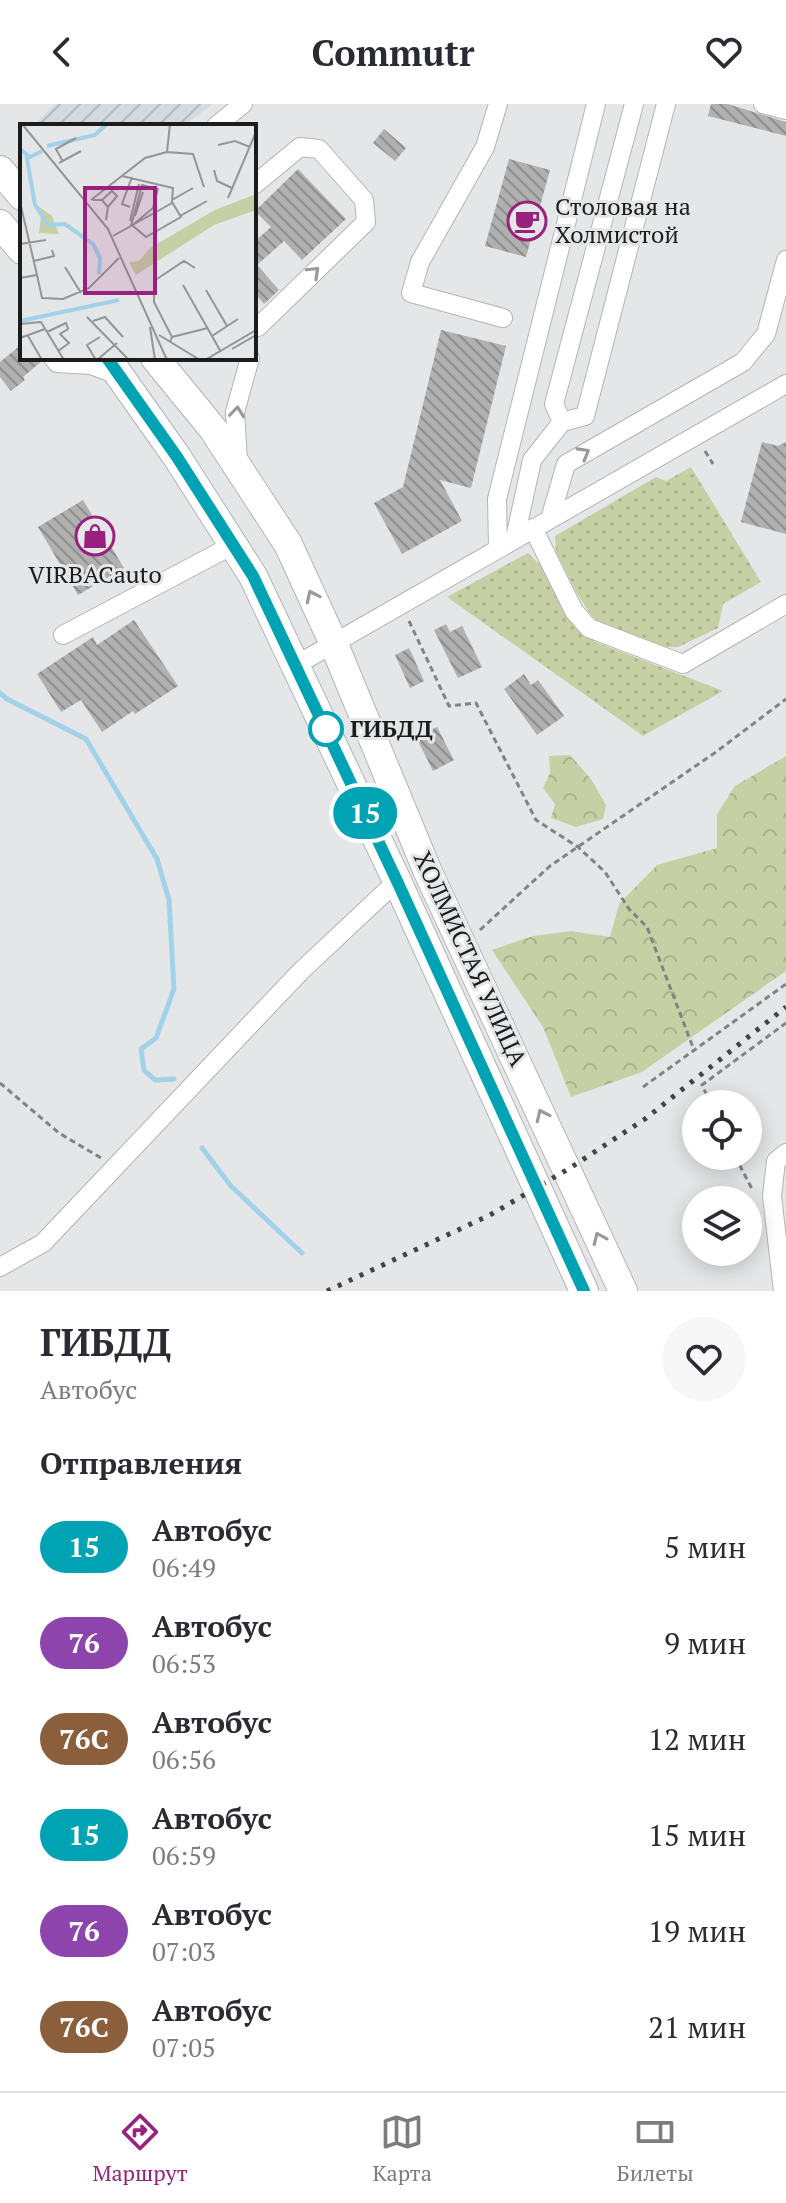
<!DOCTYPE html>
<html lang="ru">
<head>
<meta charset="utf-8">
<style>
  :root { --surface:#fff; --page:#f7f7f7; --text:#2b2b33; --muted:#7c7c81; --line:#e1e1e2; --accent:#97217c }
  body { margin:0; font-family:"PT Serif",serif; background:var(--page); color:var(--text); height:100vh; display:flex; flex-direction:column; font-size:30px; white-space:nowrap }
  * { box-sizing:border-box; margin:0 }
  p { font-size:26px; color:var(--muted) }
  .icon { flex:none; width:44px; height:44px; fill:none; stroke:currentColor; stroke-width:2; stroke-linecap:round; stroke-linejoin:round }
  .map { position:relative; height:1187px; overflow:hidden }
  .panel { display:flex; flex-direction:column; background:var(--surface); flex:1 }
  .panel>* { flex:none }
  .badge { padding:0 16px; border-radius:26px; font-size:28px; line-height:52px }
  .buttons { position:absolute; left:682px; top:986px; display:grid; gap:16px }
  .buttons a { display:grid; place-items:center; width:80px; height:80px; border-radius:50%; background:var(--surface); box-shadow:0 4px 20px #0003; font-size:40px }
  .map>.badge { position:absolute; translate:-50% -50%; box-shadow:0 0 0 4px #fff }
  h2 { padding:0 40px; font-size:30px; line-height:72px }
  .round { display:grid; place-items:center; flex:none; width:84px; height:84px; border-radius:42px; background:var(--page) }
  .summary { display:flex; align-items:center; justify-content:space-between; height:136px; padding:0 40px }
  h1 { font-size:38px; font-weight:700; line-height:60px }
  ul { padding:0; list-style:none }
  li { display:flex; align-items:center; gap:24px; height:96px; padding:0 40px }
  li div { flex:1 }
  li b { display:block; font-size:30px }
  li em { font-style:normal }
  li .badge { min-width:88px; font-weight:700; text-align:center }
  header { display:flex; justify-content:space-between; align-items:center; height:104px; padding:0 40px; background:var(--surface); font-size:36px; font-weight:700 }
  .tab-bar { display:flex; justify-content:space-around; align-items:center; height:112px; border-top:2px solid var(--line); background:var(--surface); font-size:22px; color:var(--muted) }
  .tab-bar a { display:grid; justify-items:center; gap:4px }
  .tab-bar .selected { color:var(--accent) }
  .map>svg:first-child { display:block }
  .industrial { fill:url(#industrial-furrows) }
  .grass { fill:url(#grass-dots) }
  .forest { fill:url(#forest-crowns) }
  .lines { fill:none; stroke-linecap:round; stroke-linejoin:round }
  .stream { stroke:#a1d2e9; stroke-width:5 }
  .building { fill:url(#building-back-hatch) }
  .minor-casing { stroke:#b4b4b5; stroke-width:20 }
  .highway-casing { stroke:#b4b4b5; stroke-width:30 }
  .path { stroke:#828383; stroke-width:3; stroke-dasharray:6 4; stroke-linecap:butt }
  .minor { stroke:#fff; stroke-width:18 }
  .highway { stroke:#fff; stroke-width:28 }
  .rail { stroke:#444; stroke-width:5; stroke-dasharray:4 8; stroke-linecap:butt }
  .oneway { stroke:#999 }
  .line-casing { stroke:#fff; stroke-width:18 }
  .line { stroke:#00a3b4; stroke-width:12 }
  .stop-dot { fill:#fff; stroke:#00a3b4; stroke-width:4 }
  .labels { text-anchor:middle; stroke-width:6; stroke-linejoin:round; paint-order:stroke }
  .poi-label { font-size:24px; fill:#1c1c1c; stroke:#e5e6e7; text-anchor:start }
  .stop-label { font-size:24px; font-weight:bold; fill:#1c1c1c; stroke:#e5e6e7; text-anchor:start }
  .street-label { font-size:24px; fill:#1c1c1c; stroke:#e5e6e7 }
  .inset-river { fill:none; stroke:#a1d2e9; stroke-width:4 }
  .inset-road { fill:none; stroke:#959596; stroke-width:2 }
  .view { fill:#97217c; fill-opacity:0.15; stroke:#97217c; stroke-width:4 }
  .inset-edge { fill:none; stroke:#1c1c1c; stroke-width:4 }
</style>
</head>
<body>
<header><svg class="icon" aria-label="back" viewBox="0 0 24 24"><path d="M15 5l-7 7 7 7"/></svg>Commutr<svg class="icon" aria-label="heart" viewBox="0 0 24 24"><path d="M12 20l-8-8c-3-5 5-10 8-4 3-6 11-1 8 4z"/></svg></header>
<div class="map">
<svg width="786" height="1187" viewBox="0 0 786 1187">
  <defs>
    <pattern id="industrial-furrows" width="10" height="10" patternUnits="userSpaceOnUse" patternTransform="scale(2)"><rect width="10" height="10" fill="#d3dae0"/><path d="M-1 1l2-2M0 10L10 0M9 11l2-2" fill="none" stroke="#b5bac0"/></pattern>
    <pattern id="grass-dots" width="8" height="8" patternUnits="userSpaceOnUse" patternTransform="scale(2)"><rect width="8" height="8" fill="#c7d0a5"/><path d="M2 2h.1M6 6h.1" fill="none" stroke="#aab28d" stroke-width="1.8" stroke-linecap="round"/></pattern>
    <pattern id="forest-crowns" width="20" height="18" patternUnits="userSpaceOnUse" patternTransform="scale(2)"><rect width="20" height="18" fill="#c7d0a5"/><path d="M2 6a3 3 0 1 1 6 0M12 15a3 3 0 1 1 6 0" fill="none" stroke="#aab28d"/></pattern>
    <pattern id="building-back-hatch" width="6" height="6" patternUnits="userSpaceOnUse" patternTransform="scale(2)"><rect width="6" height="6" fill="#b0b0b1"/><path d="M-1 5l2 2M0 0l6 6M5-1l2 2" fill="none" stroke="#8e8e8f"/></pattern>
  </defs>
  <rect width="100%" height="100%" fill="#e5e6e7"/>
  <path class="industrial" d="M56 0H213L183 22H32Z"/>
  <path class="grass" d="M691 363 761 478 723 500 718 524 678 543H661L607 525 591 511 578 491 556 448 555 432 656 373 666 377Z
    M528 449 544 465 572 515 596 538 723 587 643 632 447 493Z"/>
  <path class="forest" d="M570 651 591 675 606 701 603 715 576 723 551 714 555 700 543 684 550 669 549 652Z
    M786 652V867L642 968 571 993 543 923 492 846 533 832 571 827 610 833 619 800 657 761 717 744V710L735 682Z"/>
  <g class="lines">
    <path class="stream" d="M0 589 7 595 86 635 157 755 169 796 174 885 156 934 141 945 144 966 155 976 174 975
      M202 1044 231 1082 302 1149"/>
  </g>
  <path class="building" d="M711 0H728L786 18V32L708 12Z
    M384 25 406 44 395 57 373 39Z
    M509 55 550 66 526 153 485 142Z
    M298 65 346 115 302 156 284 137 257 161 279 186 264 200 254 188V138L271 123 255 107Z
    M441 226 506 242 471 384 440 376 462 417 402 450 374 399 403 383Z
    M22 240V254H41L42 257 23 273 25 276 11 287 0 273V258Z
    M762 338 778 342 786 338V430L741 418Z
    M83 396 124 464 78 491 38 423Z
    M134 516 178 582 135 610 133 607 102 628 81 596 61 608 37 570 93 533 97 541Z
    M446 520 450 528 462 522 482 563 458 574 434 526Z
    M409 544 424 577 410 584 395 551Z
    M524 570 531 581 538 576 564 612 537 631 504 585Z
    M437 623 454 656 433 667 416 633Z"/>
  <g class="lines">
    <defs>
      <path id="minor" d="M498 0 485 43 420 158 411 189 503 214
        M763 0 786 6
        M216 22 243 0
        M254 81 300 43 319 45 364 96 366 118 258 223
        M53 254 57 259 91 261 118 271
        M562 318 585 312 666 0
        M238 357 235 308 250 254
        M550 415 566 360 743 258 766 230 786 156
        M533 424 574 507 589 524 683 560 786 500
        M515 434 532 356 562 318 554 300 634 0
        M498 443 497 395 596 0
        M63 531 233 441
        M296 561 786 280
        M0 1163 43 1139 300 868 397 777
        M783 1187 772 1092 776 1057 786 1049"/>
      <path id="highway" d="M0 66 22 92
        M0 120 22 146
        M107 254 177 353 253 472 397 777 584 1187
        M155 254 213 325 288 440 333 538 427 766 623 1187"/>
    </defs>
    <use href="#minor" class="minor-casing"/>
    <use href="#highway" class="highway-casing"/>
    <path class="path" d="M705 347 713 360
      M409 517 449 602 476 599 536 716 578 743 605 768 629 805 647 823 694 946
      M480 826 550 762 716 648 786 595
      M0 979 59 1029 101 1054
      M643 983 786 880
      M711 1000 702 981 786 919
      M735 1052 753 1087"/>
    <use href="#minor" class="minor"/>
    <use href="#highway" class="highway"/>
    <path class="rail" d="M327 1187 490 1111 570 1064 645 1015 786 903"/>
  </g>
  <defs><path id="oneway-chevron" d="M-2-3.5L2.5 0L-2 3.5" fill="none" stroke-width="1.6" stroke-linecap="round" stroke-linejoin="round" transform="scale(2)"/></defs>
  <g class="oneway">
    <use href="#oneway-chevron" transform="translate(314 168) rotate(-44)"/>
    <use href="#oneway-chevron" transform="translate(237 308) rotate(-84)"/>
    <use href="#oneway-chevron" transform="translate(584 349) rotate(-30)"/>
    <use href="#oneway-chevron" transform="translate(312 492) rotate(-115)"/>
    <use href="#oneway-chevron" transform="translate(542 1011) rotate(-115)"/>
    <use href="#oneway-chevron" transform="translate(599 1134) rotate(-114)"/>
  </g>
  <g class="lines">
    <defs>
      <path id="line" d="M107 254 177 353 253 472 397 777 584 1187"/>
    </defs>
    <use href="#line" class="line-casing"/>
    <use href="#line" class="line"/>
  </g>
  <defs>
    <symbol id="cafe-ring" viewBox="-11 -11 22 22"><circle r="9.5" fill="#e5e6e7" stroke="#97217c" stroke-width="1.5"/><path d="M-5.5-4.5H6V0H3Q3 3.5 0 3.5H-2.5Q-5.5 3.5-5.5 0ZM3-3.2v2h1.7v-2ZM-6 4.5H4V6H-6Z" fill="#97217c"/></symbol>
    <symbol id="shop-ring" viewBox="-11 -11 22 22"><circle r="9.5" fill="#e5e6e7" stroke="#97217c" stroke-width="1.5"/><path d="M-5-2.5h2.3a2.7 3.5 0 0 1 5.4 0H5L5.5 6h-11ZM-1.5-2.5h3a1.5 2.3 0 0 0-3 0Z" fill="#97217c"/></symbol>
  </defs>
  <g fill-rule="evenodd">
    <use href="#cafe-ring" x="505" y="95" width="44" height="44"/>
    <use href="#shop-ring" x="73" y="410" width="44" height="44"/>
  </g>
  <circle class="stop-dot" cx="326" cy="625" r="16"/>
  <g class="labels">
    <g class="poi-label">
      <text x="555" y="111">Столовая на<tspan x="555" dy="28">Холмистой</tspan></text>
      <text x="95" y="479" text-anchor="middle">VIRBACauto</text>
    </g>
    <g class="stop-label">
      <text x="350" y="633">ГИБДД</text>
    </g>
    <g class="street-label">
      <text transform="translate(470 855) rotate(65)" y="8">ХОЛМИСТАЯ УЛИЦА</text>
    </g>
  </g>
  <g transform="translate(20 20)">
    <rect width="236" height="236" fill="#e5e6e7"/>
    <path d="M236 70V86L194 101 116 151 109 138 119 137 130 124 195 86ZM14 79 32 92 39 110 19 109 21 92Z" fill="#c7d0a5"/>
    <path class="inset-river" d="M27 22 75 11 87 0M0 25 10 33 22 27M6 29 15 81 28 101 45 100 73 120 80 134 79 150M0 197 99 176"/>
    <path class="inset-road" d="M2 0 88 105 147 236M198 21 215 17 230 23M147 28 173 30 184 63M42 36 36 25 56 14M39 39 61 27M194 46 197 57 212 64M102 52 153 64 152 78 161 93 126 113 112 101M208 74 236 8M71 76 125 34 147 28 150 0M73 76H82L88 83 86 96M82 76 92 67 97 72 88 83M152 76 173 64M0 78 17 151M110 83 102 80 112 53M115 92 123 68M160 92 187 77M110 97 119 60M111 102 122 61 138 65 133 84 114 100M93 112 152 79M0 120 26 116M14 137 34 132 32 126M45 143 61 169M0 154 17 151 22 174 43 175 69 164 99 134M163 161 201 228M186 166 207 202M67 193 109 236M73 197 85 193 103 213M0 200 21 198 44 236M130 203 135 236M27 208 46 199 48 205 40 210 49 219 38 227M139 211 180 236M8 212 22 236M192 212 218 195M152 213 188 204M0 214 25 205M150 218 152 213 134 178V157L164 137 175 144M212 225 236 211M76 236 67 221 80 213M77 236 97 219M185 236 236 206"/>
    <path class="view" d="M65 64H135V169H65Z"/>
    <rect width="236" height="236" class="inset-edge"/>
  </g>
</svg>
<div class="buttons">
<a><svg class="icon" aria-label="locate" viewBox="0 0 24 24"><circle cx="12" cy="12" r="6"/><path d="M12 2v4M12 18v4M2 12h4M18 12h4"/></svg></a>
<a><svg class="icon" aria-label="layers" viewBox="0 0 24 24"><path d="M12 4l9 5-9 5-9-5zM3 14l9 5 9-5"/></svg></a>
</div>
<b class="badge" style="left:365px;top:709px;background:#00a3b4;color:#fff">15</b>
</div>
<section class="panel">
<div class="summary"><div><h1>ГИБДД</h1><p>Автобус</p></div><a class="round"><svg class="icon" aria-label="heart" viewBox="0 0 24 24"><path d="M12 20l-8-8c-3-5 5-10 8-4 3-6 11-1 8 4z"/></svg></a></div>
<h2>Отправления</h2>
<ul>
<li><span class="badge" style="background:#00a3b4;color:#fff">15</span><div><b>Автобус</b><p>06:49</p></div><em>5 мин</em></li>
<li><span class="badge" style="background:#8e44ad;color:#fff">76</span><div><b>Автобус</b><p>06:53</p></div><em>9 мин</em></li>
<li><span class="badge" style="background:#8b5e3c;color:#fff">76С</span><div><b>Автобус</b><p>06:56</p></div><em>12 мин</em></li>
<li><span class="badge" style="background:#00a3b4;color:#fff">15</span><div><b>Автобус</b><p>06:59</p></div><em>15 мин</em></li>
<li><span class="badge" style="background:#8e44ad;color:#fff">76</span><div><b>Автобус</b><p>07:03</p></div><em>19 мин</em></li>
<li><span class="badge" style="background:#8b5e3c;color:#fff">76С</span><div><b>Автобус</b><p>07:05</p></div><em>21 мин</em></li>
</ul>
</section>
<nav class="tab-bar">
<a class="selected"><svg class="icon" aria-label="directions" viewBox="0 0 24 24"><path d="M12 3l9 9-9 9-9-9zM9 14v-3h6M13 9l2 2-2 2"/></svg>Маршрут</a>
<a><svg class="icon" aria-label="map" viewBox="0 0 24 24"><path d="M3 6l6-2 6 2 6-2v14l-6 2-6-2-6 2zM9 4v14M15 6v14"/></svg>Карта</a>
<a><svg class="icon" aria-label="tickets" viewBox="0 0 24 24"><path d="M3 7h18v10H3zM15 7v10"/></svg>Билеты</a>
</nav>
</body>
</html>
